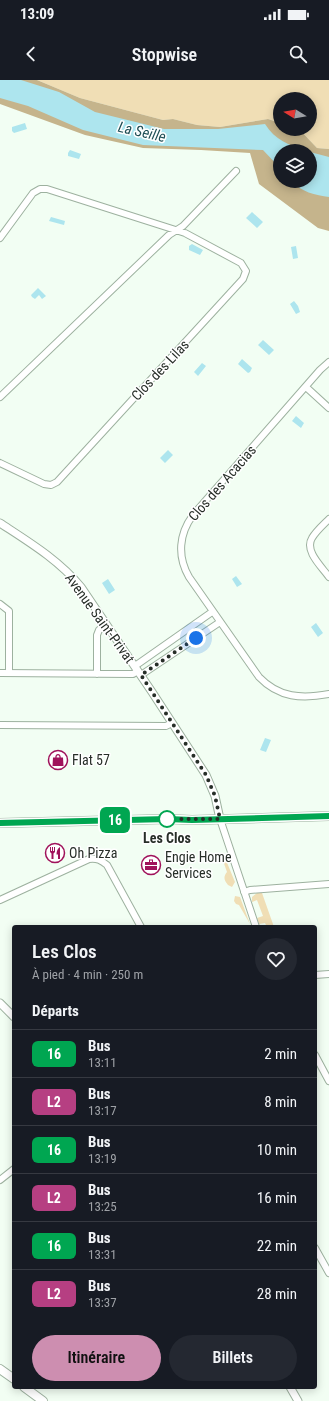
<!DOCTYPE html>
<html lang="fr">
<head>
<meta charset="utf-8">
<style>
  :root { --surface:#171b24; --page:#242831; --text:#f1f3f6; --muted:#9ea1a6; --line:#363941; --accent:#cd8eb0 }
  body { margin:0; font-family:"Roboto Condensed",sans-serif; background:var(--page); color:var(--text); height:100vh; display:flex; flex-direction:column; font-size:15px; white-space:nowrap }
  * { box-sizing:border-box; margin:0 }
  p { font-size:13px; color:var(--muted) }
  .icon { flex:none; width:22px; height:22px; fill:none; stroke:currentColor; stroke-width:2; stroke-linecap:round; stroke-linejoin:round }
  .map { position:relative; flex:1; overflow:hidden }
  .sheet { position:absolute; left:12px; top:845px; width:305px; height:464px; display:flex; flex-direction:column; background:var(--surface); border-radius:4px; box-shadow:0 2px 10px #0003 }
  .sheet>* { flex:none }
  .badge { padding:0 8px; border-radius:6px; font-size:14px; line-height:26px }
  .needle { width:26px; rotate:281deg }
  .controls { position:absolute; left:273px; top:12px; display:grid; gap:8px }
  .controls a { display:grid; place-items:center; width:44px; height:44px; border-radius:50%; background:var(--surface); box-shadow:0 2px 10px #0003; font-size:20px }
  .you { position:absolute; width:20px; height:20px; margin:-10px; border:3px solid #fff; border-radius:50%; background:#1a73e8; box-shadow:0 0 0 6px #1a73e833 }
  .map>.badge { position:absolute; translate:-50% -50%; box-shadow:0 0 0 2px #fff }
  h2 { padding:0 20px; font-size:15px; line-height:36px }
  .round { display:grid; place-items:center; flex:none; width:42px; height:42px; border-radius:21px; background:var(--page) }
  .headline { display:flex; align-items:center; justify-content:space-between; height:68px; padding:0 20px }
  h1 { font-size:19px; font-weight:600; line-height:30px }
  .button { display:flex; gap:8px; margin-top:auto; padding:8px 20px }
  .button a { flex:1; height:46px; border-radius:24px; background:var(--accent); color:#111; font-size:16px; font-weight:600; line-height:46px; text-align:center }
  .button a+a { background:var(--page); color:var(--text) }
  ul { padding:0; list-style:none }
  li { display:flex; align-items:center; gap:12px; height:48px; padding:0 20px; border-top:1px solid var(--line) }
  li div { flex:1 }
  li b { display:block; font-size:15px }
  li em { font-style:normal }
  li .badge { min-width:44px; font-weight:700; text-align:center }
  .status { display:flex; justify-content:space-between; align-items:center; height:28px; padding:0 20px; background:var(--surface); direction:ltr }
  .status svg { height:11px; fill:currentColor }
  header { display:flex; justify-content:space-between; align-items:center; height:52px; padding:0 20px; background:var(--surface); font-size:18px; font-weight:600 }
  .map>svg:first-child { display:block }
  .green { fill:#f0deb5 }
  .forest { fill:#c5b48c; fill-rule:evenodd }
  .water { fill:#ade5ee }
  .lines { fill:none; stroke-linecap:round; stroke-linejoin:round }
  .minor-casing { stroke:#9db19f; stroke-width:8 }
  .tertiary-casing { stroke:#9db19f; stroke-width:9 }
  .secondary-casing { stroke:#9db19f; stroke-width:10 }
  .minor { stroke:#fff; stroke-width:6 }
  .tertiary { stroke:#fff; stroke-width:7 }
  .secondary { stroke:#fff; stroke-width:8 }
  .line-casing { stroke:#fff; stroke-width:9 }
  .line { stroke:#00a651; stroke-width:6 }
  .walk { stroke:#272e28; stroke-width:4; stroke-dasharray:0 7.2 }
  .stop-dot { fill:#fff; stroke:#00a651; stroke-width:2 }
  .labels { text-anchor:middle; stroke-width:3; stroke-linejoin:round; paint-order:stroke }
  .street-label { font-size:14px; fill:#272e28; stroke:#fff }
  .poi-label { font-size:14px; fill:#272e28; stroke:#fff; text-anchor:start }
  .stop-label { font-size:14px; font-weight:bold; fill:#272e28; stroke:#fff }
  .water-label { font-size:15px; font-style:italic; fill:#1f4f56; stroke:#fff }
</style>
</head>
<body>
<div class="status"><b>13:09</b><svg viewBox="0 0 49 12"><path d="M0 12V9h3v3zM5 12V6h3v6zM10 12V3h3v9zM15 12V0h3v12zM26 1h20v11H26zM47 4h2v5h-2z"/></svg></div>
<header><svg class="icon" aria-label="back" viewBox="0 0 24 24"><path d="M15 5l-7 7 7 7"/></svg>Stopwise<svg class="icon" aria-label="search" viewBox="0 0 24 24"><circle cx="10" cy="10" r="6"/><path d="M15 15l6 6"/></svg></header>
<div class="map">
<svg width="329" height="1321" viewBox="0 0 329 1321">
  <rect width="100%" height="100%" fill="#f2fef3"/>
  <path class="green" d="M37 0H329V69L317 68 299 49H310V19H280V43L268 39 220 47 197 45 173 39 163 40 80 18Z
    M223 773 235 802 232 807 228 805C224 800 223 797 227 792L221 775Z
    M257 813H262L274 847H267L265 843 259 844 257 838 263 836 257 820 252 822V817Z
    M235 816 240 817 250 844 239 825 236 824 234 821Z"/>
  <path class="forest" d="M0 0H37L80 18 163 40 173 39 197 45 220 47 268 39 280 43V49H299L317 68 329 69V151L318 148 259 104 250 73 201 70 143 68 85 55 0 24ZM280 71H310V101H280Z"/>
  <path class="water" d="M0 0H21L59 12 95 32 164 49H218L265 44C275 60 289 65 306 71H280V88L263 70 143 65 83 50 28 26 0 18Z
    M25 43 27 49 14 53 12 51V47Z
    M70 70 81 74 79 79 68 76V73Z
    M310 72 329 77V117C316 115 300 112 292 101H310Z
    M252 132 263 142 257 148 246 138Z
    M51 137 65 141 64 145 49 141Z
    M192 164 203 170 200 175 189 170V166Z
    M296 166 298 178 293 179 291 167Z
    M38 208 46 216 42 219 39 215 35 219 32 217 31 215Z
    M294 221 298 226 300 232 296 234 290 224Z
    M263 260 274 270 269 275 258 265Z
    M242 279 252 288 250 292 248 293 238 284Z
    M202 283 206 286 198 296 194 292Z
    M296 336 304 343 301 348 292 341Z
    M168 370 173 375 165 383 160 378Z
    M236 496 242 504 237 507 232 499Z
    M108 499 115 510 109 514 102 503Z
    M316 543 323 553 318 557 311 547Z
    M265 658 271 660 266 672 260 670Z"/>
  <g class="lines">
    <defs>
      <path id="minor" d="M0 158 33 113 40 109H47L185 153 241 183 246 191 243 199 57 402 51 405 44 404 0 383
        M329 282 320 290 193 435C179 454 177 476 189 497L259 597C279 618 302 619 329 614
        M306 307 329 328
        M0 317 169 155 183 146 236 91
        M329 439C323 445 316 451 312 458 304 471 322 487 329 497
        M0 524 9 531V593
        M135 586 212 532
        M0 593 133 594 138 591
        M97 594V555L99 550 106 545
        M141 595 220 542
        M0 645 166 646 172 643
        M220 739 256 847
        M244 812 250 810 329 804
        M0 820 89 779C97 778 101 780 107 785L141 847
        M315 895 329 894
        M315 975 329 1001
        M0 1100 14 1089
        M315 1168 329 1193"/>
      <path id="tertiary" d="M0 443C29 462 59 480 81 507L152 612 206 695 215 716 220 739
        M0 923 14 937
        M290 1307 298 1321"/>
      <path id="secondary" d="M0 743 168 739 192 740 329 736
        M0 1289 14 1299
        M24 1307 43 1321"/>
    </defs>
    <use href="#minor" class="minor-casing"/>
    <use href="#tertiary" class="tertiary-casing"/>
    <use href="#secondary" class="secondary-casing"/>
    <use href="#minor" class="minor"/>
    <use href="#tertiary" class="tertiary"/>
    <use href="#secondary" class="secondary"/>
  </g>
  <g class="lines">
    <defs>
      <path id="line" d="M0 743 168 739 192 740 329 736"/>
    </defs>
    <use href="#line" class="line-casing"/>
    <use href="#line" class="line"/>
    <path class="walk" d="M167 739H220L215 716 206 695 141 595 196 558"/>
  </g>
  <defs>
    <symbol id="shop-ring" viewBox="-11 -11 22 22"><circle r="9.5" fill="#fff" stroke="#a0125b" stroke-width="1.5"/><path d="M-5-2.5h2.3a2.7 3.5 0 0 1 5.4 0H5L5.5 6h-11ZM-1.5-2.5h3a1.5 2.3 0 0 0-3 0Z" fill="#a0125b"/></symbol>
    <symbol id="restaurant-ring" viewBox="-11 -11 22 22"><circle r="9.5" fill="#fff" stroke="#a0125b" stroke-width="1.5"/><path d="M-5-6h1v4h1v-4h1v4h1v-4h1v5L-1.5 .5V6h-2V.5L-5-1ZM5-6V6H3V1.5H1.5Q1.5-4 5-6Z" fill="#a0125b"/></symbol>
    <symbol id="office-ring" viewBox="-11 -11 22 22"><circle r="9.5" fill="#fff" stroke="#a0125b" stroke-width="1.5"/><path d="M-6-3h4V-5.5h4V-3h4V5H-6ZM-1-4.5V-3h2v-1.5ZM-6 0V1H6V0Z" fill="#a0125b"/></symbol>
  </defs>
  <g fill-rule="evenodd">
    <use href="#shop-ring" x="47" y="669" width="22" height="22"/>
    <use href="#restaurant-ring" x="44" y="762" width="22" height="22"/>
    <use href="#office-ring" x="140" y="774" width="22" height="22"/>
  </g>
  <circle class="stop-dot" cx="167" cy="739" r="8"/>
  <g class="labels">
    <g class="street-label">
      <text transform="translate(160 290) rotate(-47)" y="5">Clos des Lilas</text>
      <text transform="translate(222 403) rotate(-49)" y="5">Clos des Acacias</text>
      <text transform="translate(100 538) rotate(54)" y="5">Avenue Saint-Privat</text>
    </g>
    <g class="poi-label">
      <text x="72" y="685">Flat 57</text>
      <text x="69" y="778">Oh Pizza</text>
      <text x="165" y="782">Engie Home<tspan x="165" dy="16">Services</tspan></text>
    </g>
    <g class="stop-label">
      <text x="167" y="763">Les Clos</text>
    </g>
    <g class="water-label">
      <text transform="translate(142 52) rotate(13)" y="5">La Seille</text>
    </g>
  </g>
</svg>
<div class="controls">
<a><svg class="needle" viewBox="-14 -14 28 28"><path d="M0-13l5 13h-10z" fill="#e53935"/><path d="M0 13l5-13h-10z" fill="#9ea1a6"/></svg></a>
<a><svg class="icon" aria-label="layers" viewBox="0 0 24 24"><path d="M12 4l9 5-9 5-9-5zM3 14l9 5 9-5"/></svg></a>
</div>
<div class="you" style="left:196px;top:558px"></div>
<b class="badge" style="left:115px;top:740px;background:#00a651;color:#fff">16</b>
<section class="sheet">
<div class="headline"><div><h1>Les Clos</h1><p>À pied · 4 min · 250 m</p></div><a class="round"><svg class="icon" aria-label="heart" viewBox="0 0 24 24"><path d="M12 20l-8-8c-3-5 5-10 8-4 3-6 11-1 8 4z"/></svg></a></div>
<h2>Départs</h2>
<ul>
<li><span class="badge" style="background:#00a651;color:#fff">16</span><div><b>Bus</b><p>13:11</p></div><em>2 min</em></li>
<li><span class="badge" style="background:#b63f82;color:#fff">L2</span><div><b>Bus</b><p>13:17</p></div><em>8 min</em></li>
<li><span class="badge" style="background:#00a651;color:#fff">16</span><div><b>Bus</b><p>13:19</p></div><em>10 min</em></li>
<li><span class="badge" style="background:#b63f82;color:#fff">L2</span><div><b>Bus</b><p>13:25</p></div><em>16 min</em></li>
<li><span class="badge" style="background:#00a651;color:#fff">16</span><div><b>Bus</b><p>13:31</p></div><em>22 min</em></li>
<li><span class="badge" style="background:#b63f82;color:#fff">L2</span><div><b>Bus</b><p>13:37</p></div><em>28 min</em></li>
</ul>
<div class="button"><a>Itinéraire</a><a>Billets</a></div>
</section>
</div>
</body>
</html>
